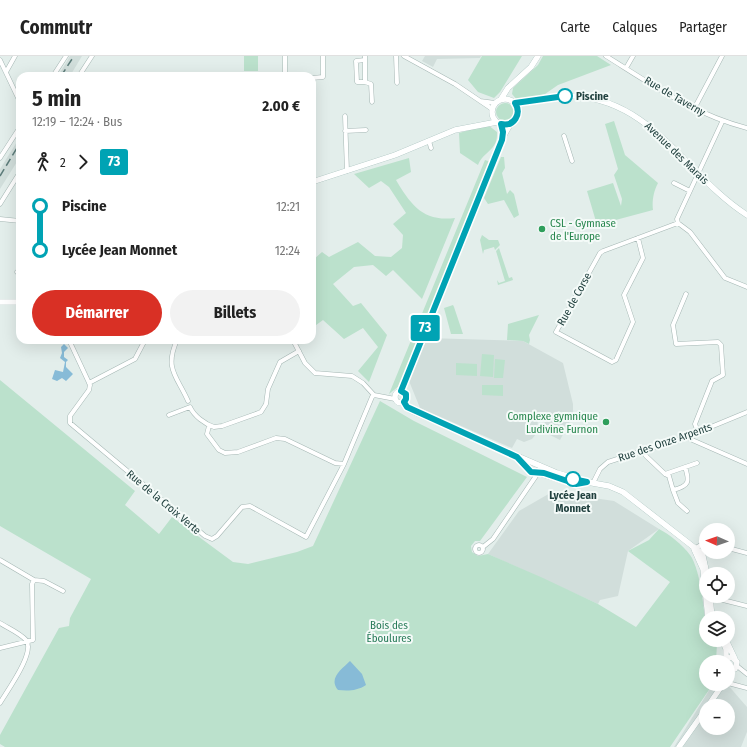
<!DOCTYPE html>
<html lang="fr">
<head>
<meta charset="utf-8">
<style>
  :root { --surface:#fff; --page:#f2f2f2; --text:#222; --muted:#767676; --line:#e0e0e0; --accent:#d93025 }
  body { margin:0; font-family:"Fira Sans Condensed",sans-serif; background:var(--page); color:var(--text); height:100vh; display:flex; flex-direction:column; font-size:15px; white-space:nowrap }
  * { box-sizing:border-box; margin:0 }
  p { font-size:13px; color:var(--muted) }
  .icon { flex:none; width:22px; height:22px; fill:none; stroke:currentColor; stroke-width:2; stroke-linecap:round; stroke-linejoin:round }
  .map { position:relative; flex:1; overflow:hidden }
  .side { position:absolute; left:16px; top:16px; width:300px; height:272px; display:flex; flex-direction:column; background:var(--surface); border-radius:12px; box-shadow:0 4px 16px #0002 }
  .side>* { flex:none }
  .badge { padding:0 8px; border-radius:3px; font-size:14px; line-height:26px }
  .needle { width:26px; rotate:272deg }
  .controls { position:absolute; left:699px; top:467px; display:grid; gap:8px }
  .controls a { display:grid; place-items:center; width:36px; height:36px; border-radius:50%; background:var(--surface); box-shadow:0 4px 16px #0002; font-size:20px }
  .map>.badge { position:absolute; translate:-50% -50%; box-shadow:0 0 0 2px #fff }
  .legs { display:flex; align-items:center; gap:6px; height:44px; padding:0 16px; font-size:13px }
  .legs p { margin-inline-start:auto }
  .head { display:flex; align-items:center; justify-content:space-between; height:68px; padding:0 16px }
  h1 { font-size:22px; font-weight:700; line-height:30px }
  .action { display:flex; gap:8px; margin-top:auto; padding:8px 16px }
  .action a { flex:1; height:46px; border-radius:24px; background:var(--accent); color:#fff; font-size:16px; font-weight:700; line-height:46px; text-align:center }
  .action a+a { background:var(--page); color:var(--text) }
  ul { padding:0 16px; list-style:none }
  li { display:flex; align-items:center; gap:14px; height:44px; font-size:15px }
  li i { display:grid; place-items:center; width:6px; height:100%; margin:0 5px; background:currentColor }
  li i::after { content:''; width:10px; height:10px; margin:-5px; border:3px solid; border-radius:50%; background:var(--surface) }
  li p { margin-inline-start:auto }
  li:first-child i { background:linear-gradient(#0000 50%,currentColor 0) }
  li:last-child i { background:linear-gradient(currentColor 50%,#0000 0) }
  header { display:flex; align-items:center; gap:24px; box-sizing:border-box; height:56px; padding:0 20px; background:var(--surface); border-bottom:1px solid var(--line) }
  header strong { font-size:19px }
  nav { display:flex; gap:22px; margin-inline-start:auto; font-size:14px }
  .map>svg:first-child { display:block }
  .built { fill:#d1dedb; fill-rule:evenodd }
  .green { fill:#bbe1cc }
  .water { fill:#87bbd7 }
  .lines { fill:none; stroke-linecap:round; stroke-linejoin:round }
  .street-casing { stroke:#a5b7b4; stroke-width:5 }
  .secondary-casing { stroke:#a0bbb7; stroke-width:6 }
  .street { stroke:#fff; stroke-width:4 }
  .secondary { stroke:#fff; stroke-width:5.5 }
  .rail { stroke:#5c7c7a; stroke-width:1.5; stroke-dasharray:8 4; stroke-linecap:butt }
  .line-1-casing { stroke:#fff; stroke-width:9 }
  .line-1 { stroke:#00a3b4; stroke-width:6 }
  .stop-1-dot { fill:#fff; stroke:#00a3b4; stroke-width:2 }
  .leisure-dot { fill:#2e9e5b; stroke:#f4faf8; stroke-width:1.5 }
  .labels { text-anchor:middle; stroke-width:4; stroke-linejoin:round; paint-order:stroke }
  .stop-label { font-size:11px; font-weight:bold; fill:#21413f; stroke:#f4faf8; text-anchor:start }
  .street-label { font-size:11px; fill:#21413f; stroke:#f4faf8 }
  .leisure-label { font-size:11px; fill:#27864d; stroke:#f4faf8; text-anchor:start }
  .park-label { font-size:11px; fill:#287b59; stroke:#f4faf8 }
</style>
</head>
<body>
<header>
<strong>Commutr</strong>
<nav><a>Carte</a><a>Calques</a><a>Partager</a></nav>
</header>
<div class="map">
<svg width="747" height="691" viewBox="0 0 747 691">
  <rect width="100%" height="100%" fill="#e3eeeb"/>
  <path class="built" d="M70 0H82L70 20H58Z
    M425 0H481L480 2 437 3 433 11 422 5Z
    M20 81V101L0 133V113Z
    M427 282 523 285 563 307 573 348V360L560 384 544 376 545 362 538 361 537 377 532 383 524 386 517 383 512 392 420 352 409 325Z
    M552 436 614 445 659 473 628 495 618 540 600 544 598 548 488 498 519 455Z
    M713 628H727L747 651V676L741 691H674ZM706 650H728V672H706Z"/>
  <path class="green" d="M244 0H258V15H244Z
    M482 0H522L500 36 494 42 478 36 468 24Z
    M543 0H597L611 9 558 29 545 38 518 45 512 38 513 32 538 9Z
    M496 56a9 9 0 1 1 18 0a9 9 0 1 1-18 0Z
    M614 65 625 99 658 127C653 136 652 147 653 154L597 169 587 135 613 127 621 150 622 143 614 119 618 113 605 68Z
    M488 69 497 76C498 95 484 94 478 109L460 97 459 77Z
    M501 101H504L505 112 502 117 507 138 510 134 514 138 519 159 514 162 504 144 488 148 484 142Z
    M409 102 411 116 396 124C411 149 423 166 455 162L422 243 393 214 386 220 373 209 354 211 333 228 353 250 361 247 387 279 369 326 358 315 378 291 363 272 344 283 323 264 312 272V203L313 204 322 196 329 201 358 186 375 200 391 201 402 192 403 179 393 168 406 157 389 131 381 125 369 132 354 118Z
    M485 104 491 106 399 330 389 338Z
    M482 179 489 184H498L500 189 495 194 494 191 484 194 483 198 480 184Z
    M499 192 509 222 512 221 513 224 498 229 497 224 499 227 505 225 496 195Z
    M453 249 454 251 463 278H451L444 252Z
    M539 259 529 279 530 284 529 288 523 285 507 284 508 268Z
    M482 298 494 299 493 321 480 320Z
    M495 303 505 304 503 322H494Z
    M456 307 477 308V320L456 319Z
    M0 324 135 435 125 449 159 478 172 461 233 506 248 508 297 496 313 490 380 345 414 365 527 421 480 485H475L471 490 472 496 478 500 488 498 543 522 598 548 636 571 670 526 628 495 649 484 659 473C669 478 683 489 690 499 701 513 706 565 706 584H715L717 587 716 606H706V628H713L670 691H5L0 688V679L59 572 69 570 70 562 91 523 0 470Z
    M482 329H503V340L482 339Z"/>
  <path class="water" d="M64 288 68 292 64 296V301L68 304 66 306V311L73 318 66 325 62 322 57 325 52 323 55 314 63 316 65 306 60 302 62 297 61 291Z
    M350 605 362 618 366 629C357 635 348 635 338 634 328 622 342 613 350 605Z"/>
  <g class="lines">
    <defs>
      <path id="street" d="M285 0V20
        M365 0V26L371 28 372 46
        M396 0 397 27
        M404 0 455 28 492 53
        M606 0C651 28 695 59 747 72
        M0 4 20 46
        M365 4 356 5 357 26H365
        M626 12 633 0
        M6 16 15 0
        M53 20 66 0
        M79 20 92 0
        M312 22 323 21V0
        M480 45 495 47
        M694 53 722 0
        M345 60 347 115
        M722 66 677 163 678 167 690 176 725 222 747 231
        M345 75 366 74
        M312 76H313
        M564 80 572 105
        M429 85 431 92
        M0 102 20 71
        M674 127 690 135
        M0 148 20 116
        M0 163 20 165
        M638 182 643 202 624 239 633 266 616 304 612 306 556 276 600 197 603 195 678 167
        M17 216H20
        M686 238 673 269 676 288 718 286 721 289 723 319 712 325 695 368 698 376
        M69 284 90 329 89 334 70 360V367L205 480 212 483 217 480 242 451 250 450 306 481 344 408 372 341 374 339
        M177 284C164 313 177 320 188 345
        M293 284 305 307 315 317 352 320 363 327 374 339 395 343
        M89 327 135 303 145 284
        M169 359 190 351C194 360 205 368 214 371L222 370 261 356 266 348 268 333 280 306 299 295
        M209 370 207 378 219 394 225 397 238 396 276 382 285 383 335 407 344 408
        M689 380 690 383 747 408
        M643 394 646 400 665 418
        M685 411C690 426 689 430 673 434L678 447 687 455
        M593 427 600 413 608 406 689 380 747 356
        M673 434 669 420 665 418 697 407
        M475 493a4 4 0 1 1 8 0a4 4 0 1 1-8 0Z
        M483 491 493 483 538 417
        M728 492 747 497
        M694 493 706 486
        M0 504 34 524 32 528 33 584 0 592
        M34 524 44 525 63 535
        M708 542H715L747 550
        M0 567C8 572 20 577 26 584 36 596 7 635 0 647
        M737 610 747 618
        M728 627 747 632"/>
      <path id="secondary" d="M501 43 508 32 531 11 538 0
        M492 56a13 13 0 1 1 26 0a13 13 0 1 1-26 0Z
        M515 47C536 45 554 39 575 40 655 46 686 120 747 159
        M312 126 395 99 455 74 497 66
        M0 246H20
        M401 335 503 81 511 67
        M395 341a6 6 0 1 1 12 0a6 6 0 1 1-12 0Z
        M403 346 406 351 412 355 557 417 587 426 609 430 623 436 700 496 703 500 707 518
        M517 401 533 417C550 417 569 432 585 427
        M694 493 703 513 708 562
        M710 540 712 562
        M722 584 726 593V603
        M726 584 735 603
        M725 606 726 603 732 601 737 606 735 613 728 614
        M708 650 723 628
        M679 691 706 653"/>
    </defs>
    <use href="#street" class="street-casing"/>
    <use href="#secondary" class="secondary-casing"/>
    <use href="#street" class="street"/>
    <use href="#secondary" class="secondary"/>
    <path class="rail" d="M61 20 74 0
      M0 120 20 87"/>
  </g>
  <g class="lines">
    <defs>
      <path id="line-1" d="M565 40 515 47C522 58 514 71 501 68L503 76 502 84 401 335 406 338V343L404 346 407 351 517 401 531 416 544 417 576 428 587 426 573 423"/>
    </defs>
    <use href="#line-1" class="line-1-casing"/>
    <use href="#line-1" class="line-1"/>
  </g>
  <g class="stop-1-dot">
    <circle cx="565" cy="40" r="7"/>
    <circle cx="573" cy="423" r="7"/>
  </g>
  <g class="leisure-dot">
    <circle cx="542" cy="173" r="4"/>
    <circle cx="606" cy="366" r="4"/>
  </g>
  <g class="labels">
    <g class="stop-label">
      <text x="576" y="44">Piscine</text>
      <text x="573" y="443" text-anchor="middle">Lycée Jean<tspan x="573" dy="13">Monnet</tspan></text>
    </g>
    <g class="street-label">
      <text transform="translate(675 40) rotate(30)" y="4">Rue de Taverny</text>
      <text transform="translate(677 97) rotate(44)" y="4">Avenue des Marais</text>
      <text transform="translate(574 243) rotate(-61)" y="4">Rue de Corse</text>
      <text transform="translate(665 386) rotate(-19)" y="4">Rue des Onze Arpents</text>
      <text transform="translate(164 446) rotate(40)" y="4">Rue de la Croix Verte</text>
    </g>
    <g class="leisure-label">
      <text x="550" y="171">CSL - Gymnase<tspan x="550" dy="13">de l'Europe</tspan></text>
      <text x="598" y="364" text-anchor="end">Complexe gymnique<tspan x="598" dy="13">Ludivine Furnon</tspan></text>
    </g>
    <g class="park-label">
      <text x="389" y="573">Bois des<tspan x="389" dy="13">Éboulures</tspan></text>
    </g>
  </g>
</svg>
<div class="controls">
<a><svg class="needle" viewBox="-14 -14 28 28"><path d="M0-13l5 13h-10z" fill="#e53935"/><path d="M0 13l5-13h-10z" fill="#767676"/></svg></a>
<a><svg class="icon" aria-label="locate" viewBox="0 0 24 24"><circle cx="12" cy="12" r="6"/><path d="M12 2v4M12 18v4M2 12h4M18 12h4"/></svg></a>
<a><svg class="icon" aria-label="layers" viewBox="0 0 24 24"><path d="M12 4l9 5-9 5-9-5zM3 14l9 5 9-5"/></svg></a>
<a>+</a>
<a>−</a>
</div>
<b class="badge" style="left:425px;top:272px;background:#00a3b4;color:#fff">73</b>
<section class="side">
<div class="head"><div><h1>5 min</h1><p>12:19 – 12:24 · Bus</p></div><b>2.00 €</b></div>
<div class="legs"><svg class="icon" aria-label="walk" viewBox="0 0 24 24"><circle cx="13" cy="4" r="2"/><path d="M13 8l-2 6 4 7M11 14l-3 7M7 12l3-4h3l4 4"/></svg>2<svg class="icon" aria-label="forward" viewBox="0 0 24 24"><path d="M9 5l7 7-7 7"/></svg><b class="badge" style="background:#00a3b4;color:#fff">73</b></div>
<ul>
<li><i style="color:#00a3b4"></i><b>Piscine</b><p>12:21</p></li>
<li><i style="color:#00a3b4"></i><b>Lycée Jean Monnet</b><p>12:24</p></li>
</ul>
<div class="action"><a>Démarrer</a><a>Billets</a></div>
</section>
</div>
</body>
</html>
